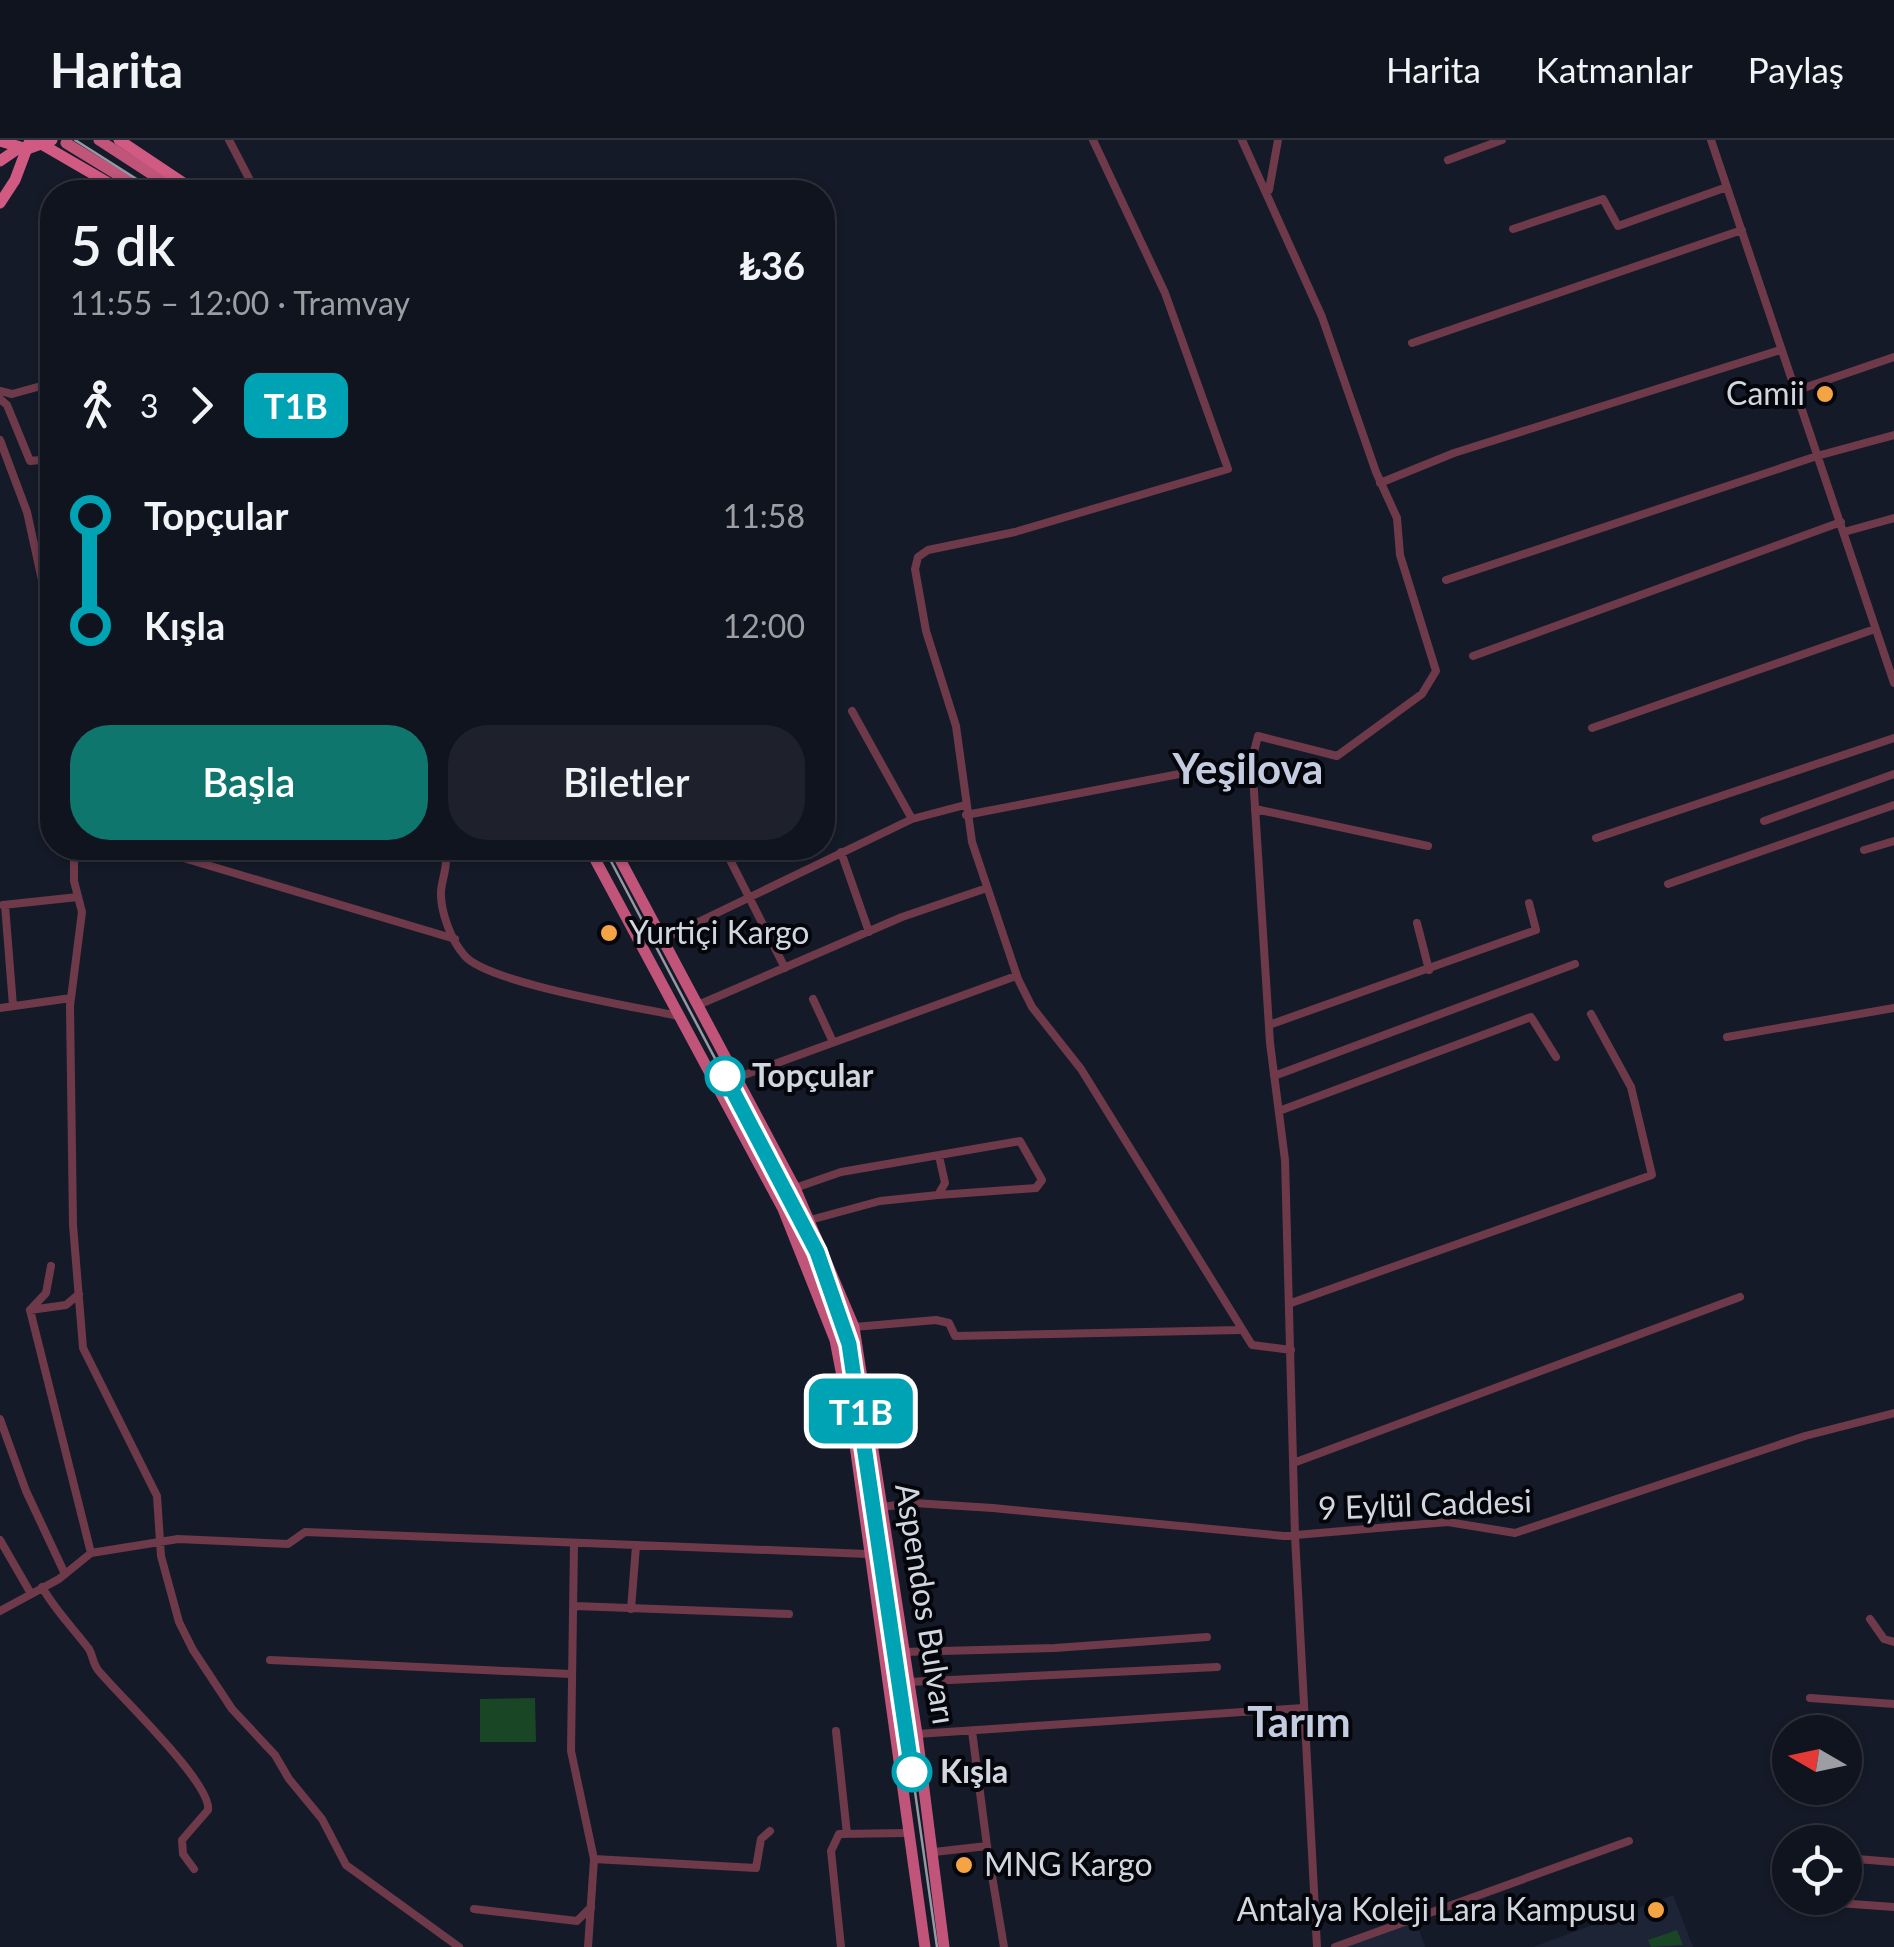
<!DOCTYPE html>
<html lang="tr">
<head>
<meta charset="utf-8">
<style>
  :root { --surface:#10141e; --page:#1e212b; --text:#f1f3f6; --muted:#9c9ea4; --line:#30333c; --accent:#0f766e }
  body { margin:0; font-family:Lato,sans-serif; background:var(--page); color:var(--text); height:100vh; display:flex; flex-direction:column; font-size:38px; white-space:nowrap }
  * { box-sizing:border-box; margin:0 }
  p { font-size:32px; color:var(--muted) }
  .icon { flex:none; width:55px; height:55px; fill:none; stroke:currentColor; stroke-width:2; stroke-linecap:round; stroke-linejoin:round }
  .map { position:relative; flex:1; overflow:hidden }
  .side { position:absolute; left:40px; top:40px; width:795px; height:680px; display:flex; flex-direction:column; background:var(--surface); border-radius:40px; box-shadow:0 2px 8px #0004,0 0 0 2px var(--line) }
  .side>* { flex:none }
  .badge { padding:0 20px; border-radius:15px; font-size:35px; line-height:65px }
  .needle { width:65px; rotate:279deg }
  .fabs { position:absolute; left:1772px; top:1575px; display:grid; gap:20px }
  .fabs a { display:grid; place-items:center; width:90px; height:90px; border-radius:50%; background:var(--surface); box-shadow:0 2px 8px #0004,0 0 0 2px var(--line); font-size:50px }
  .map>.badge { position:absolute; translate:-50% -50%; box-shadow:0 0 0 5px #fff }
  .legs { display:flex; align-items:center; gap:15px; height:110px; padding:0 30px; font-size:32px }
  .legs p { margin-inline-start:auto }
  .overview { display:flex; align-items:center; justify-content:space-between; height:170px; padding:0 30px }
  h1 { font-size:55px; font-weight:600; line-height:75px }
  .button { display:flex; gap:20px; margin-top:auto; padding:20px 30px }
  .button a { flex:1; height:115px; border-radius:40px; background:var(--accent); color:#fff; font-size:40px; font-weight:600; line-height:115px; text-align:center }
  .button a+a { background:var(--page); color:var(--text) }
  ul { padding:0 30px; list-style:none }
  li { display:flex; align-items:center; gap:35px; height:110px; font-size:38px }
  li i { display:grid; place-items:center; width:15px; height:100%; margin:0 12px; background:currentColor }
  li i::after { content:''; width:25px; height:25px; margin:-12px; border:8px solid; border-radius:50%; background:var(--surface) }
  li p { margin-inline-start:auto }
  li:first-child i { background:linear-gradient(#0000 50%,currentColor 0) }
  li:last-child i { background:linear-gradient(currentColor 50%,#0000 0) }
  header { display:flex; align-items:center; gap:60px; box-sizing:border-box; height:140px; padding:0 50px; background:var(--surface); border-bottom:2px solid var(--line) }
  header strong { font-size:48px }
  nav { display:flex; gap:55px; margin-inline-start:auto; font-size:35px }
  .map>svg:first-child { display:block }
  .built { fill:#1d2436 }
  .grass { fill:#194625 }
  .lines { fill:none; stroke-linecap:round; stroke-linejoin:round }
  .minor { stroke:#6e3a4a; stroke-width:8 }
  .primary { stroke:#c05579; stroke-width:11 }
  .trunk { stroke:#d05a82; stroke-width:11 }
  .tram { stroke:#9599a4; stroke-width:2.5 }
  .trunk-bridge { stroke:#d05a82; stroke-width:11 }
  .line-1-casing { stroke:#fff; stroke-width:22 }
  .line-1 { stroke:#00a3b4; stroke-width:15 }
  .poi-dot { fill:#f4a443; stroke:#04060b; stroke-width:4 }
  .stop-1-dot { fill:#fff; stroke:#00a3b4; stroke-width:5 }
  .labels { text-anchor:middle; stroke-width:8; stroke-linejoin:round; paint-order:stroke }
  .poi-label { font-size:32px; fill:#d2d6e0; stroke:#04060b; text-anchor:end }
  .stop-label { font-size:32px; font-weight:bold; fill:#d2d6e0; stroke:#04060b; text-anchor:start }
  .street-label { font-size:32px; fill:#d2d6e0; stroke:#04060b }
  .district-label { font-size:42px; font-weight:bold; fill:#c4ccdf; stroke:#04060b }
</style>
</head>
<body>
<header>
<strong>Harita</strong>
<nav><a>Harita</a><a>Katmanlar</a><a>Paylaş</a></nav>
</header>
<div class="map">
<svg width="1894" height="1807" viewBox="0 0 1894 1807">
  <rect width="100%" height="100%" fill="#151a28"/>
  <path class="built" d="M1673 1755 1693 1807H1533Z
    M1415 1778 1425 1807H1342Z"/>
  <path class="grass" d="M535 1558 536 1602H480V1559Z
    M1677 1790 1683 1805 1651 1807 1648 1800Z"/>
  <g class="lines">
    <path class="minor" d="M229 0 256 52
      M1093 0 1165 153 1228 329 1015 392 928 410 918 417 915 429 926 491 956 586 972 702 1018 839 1032 867 1081 929 1252 1205 1291 1210
      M1242 0 1322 177 1376 332 1397 378 1400 415 1436 531 1422 554 1337 616 1258 596 1252 620
      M1711 0 1894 543
      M1448 20 1502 0
      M1269 50 1278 0
      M1513 89 1603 59 1618 86 1727 47
      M1412 203 1742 90
      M0 251 12 254 52 243
      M1795 251 1894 217
      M0 259 7 265 30 321 52 319
      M0 300 27 372 52 486
      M1380 343 1454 313 1780 210
      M1844 392 1894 378
      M1446 440 1817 316 1894 295
      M1473 516 1841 382
      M852 571 912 679
      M1592 588 1875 489
      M1255 669 1428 706
      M966 675 1252 620 1270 903 1285 1020 1295 1396 1317 1807
      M1764 681 1894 634
      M1596 698 1894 598
      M74 708V741L82 772 70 866 73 1085 83 1208 157 1356 161 1416 179 1482 193 1510 232 1569 275 1615 289 1639 322 1679 346 1725 459 1807
      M150 708 455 799
      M436 708 446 720C446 731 442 740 441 751 440 771 451 800 464 815 486 843 637 867 678 876
      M724 708 785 828
      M1864 710 1894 701
      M841 712 869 792
      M1668 744 1894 665
      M3 765 78 757
      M5 765 13 866
      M1417 783 1429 830
      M663 799 912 679 965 665
      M813 859 833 902
      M698 865 902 777 987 748
      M0 868 71 858
      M1269 885 1536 790 1529 763
      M1727 897 1894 868
      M1274 936 1575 824
      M736 938 1016 836
      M1279 971 1531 877 1556 917
      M795 1048 841 1032 1020 1001 1042 1040 1036 1048 938 1055
      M810 1080 880 1061 938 1055 945 1043 939 1016
      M79 1154 66 1165 30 1170 91 1413
      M1291 1163 1652 1035 1631 947 1591 874
      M30 1170 46 1153 51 1126
      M854 1187 936 1180 949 1183 955 1196 1240 1190
      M0 1279 26 1351 65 1434
      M1296 1322 1740 1157
      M881 1367 914 1363 993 1368 1284 1396 1448 1382 1515 1393 1805 1296 1894 1273
      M0 1400 30 1452
      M574 1403 571 1611 594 1719
      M42 1447C55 1470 73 1488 89 1509 93 1516 93 1524 98 1530 118 1555 212 1643 208 1670L182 1700 183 1714 194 1729
      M575 1466 789 1474
      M631 1469 636 1406
      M0 1471 59 1439 91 1413 178 1399 288 1404 305 1392 868 1414
      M1870 1479 1884 1499 1894 1502
      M902 1512 1055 1508 1207 1497
      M270 1520 571 1534
      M908 1542 1217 1527
      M1810 1558 1894 1564
      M836 1591 847 1694
      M972 1591 987 1706
      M917 1594 1303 1568
      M934 1712 987 1706 1004 1807
      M1845 1718 1894 1722
      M1797 1760 1894 1767
      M474 1769 577 1781 591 1767
      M588 1807 594 1719 756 1728 761 1699 770 1691
      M841 1807 831 1711 839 1694 907 1693
      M1335 1807 1629 1701"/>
    <path class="primary" d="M99 0 179 52
      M66 3 146 52
      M589 708 783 1069 835 1200 854 1298 925 1807
      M614 708 795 1048 854 1187 917 1594 944 1807"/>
    <path class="trunk" d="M119 0 197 52
      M0 1 27 9 52 0
      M43 5 124 52
      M0 21 19 8"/>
    <path class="tram" d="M75 0 157 52
      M604 708 817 1112 840 1174 857 1242 937 1807"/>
    <path class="trunk-bridge" d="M0 63 15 40 30 0"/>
  </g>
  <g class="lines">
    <defs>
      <path id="line-1" d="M725 936 817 1112 849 1204 912 1632"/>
    </defs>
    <use href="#line-1" class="line-1-casing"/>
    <use href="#line-1" class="line-1"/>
  </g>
  <g class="poi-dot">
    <circle cx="1825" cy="254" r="10"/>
    <circle cx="609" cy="793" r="10"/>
    <circle cx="964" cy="1725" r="10"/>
    <circle cx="1656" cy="1770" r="10"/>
  </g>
  <g class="stop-1-dot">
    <circle cx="725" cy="936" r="18"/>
    <circle cx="912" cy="1632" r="18"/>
  </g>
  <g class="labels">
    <g class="poi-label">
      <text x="1805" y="265">Camii</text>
      <text x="629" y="804" text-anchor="start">Yurtiçi Kargo</text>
      <text x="984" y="1736" text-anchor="start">MNG Kargo</text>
      <text x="1636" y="1781">Antalya Koleji Lara Kampusu</text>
    </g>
    <g class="stop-label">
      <text x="752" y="947">Topçular</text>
      <text x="940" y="1643">Kışla</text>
    </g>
    <g class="street-label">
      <text transform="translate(1425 1365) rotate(-2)" y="11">9 Eylül Caddesi</text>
      <text transform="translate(925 1464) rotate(81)" y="11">Aspendos Bulvarı</text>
    </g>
    <g class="district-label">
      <text x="1248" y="644">Yeşilova</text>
      <text x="1299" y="1597">Tarım</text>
    </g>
  </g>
</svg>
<div class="fabs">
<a><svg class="needle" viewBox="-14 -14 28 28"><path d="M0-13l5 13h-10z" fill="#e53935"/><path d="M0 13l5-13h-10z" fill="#9c9ea4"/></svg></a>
<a><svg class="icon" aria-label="locate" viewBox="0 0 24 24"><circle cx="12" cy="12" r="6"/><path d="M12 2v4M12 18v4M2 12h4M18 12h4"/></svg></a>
</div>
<b class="badge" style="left:861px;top:1271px;background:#00a3b4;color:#fff">T1B</b>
<section class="side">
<div class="overview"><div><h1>5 dk</h1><p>11:55 – 12:00 · Tramvay</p></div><b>₺36</b></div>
<div class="legs"><svg class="icon" aria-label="walk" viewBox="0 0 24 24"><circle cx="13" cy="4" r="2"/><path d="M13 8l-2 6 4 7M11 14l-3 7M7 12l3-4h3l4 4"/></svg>3<svg class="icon" aria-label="forward" viewBox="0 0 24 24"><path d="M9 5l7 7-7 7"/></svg><b class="badge" style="background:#00a3b4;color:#fff">T1B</b></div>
<ul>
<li><i style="color:#00a3b4"></i><b>Topçular</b><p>11:58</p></li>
<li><i style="color:#00a3b4"></i><b>Kışla</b><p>12:00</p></li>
</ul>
<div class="button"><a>Başla</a><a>Biletler</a></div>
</section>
</div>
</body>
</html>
